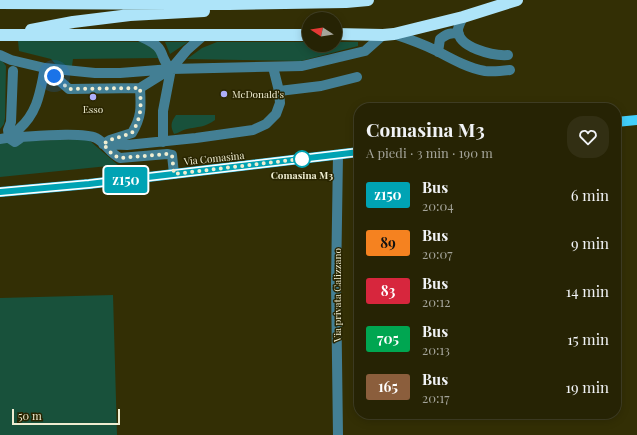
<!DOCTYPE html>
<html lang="it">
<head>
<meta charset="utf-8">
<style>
  :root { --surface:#262304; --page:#322f13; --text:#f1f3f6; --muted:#a4a49a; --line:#424026 }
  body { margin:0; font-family:"Playfair Display",serif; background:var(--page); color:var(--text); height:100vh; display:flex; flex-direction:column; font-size:15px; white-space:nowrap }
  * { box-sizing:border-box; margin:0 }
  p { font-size:13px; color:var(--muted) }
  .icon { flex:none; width:22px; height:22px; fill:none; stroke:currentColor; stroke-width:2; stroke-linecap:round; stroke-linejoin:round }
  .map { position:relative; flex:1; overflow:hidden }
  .sheet { position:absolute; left:354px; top:103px; width:267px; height:316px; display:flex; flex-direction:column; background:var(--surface); border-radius:16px; box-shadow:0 2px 10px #0003,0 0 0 1px var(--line) }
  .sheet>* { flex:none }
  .badge { padding:0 8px; border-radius:3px; font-size:14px; line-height:26px }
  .needle { width:26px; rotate:282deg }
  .tools { position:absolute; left:302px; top:12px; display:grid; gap:8px }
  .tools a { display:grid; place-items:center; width:40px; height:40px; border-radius:50%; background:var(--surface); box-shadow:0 2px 10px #0003,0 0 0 1px var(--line); font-size:20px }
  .scale { position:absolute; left:12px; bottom:10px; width:108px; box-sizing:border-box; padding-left:4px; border:2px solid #efedd1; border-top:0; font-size:11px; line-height:14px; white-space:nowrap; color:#efedd1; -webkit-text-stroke:3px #292500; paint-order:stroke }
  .you { position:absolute; width:20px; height:20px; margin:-10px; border:3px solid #fff; border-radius:50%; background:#1a73e8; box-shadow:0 0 0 6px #1a73e833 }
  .map>.badge { position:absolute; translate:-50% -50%; box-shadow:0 0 0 2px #fff }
  .round { display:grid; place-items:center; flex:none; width:42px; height:42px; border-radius:16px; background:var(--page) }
  .summary { display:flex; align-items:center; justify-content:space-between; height:68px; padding:0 12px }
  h1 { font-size:19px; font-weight:700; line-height:30px }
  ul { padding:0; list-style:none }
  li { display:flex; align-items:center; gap:12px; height:48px; padding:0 12px }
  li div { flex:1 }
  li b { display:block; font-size:15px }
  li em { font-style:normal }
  li .badge { min-width:44px; font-weight:700; text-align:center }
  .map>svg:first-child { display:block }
  .green { fill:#18513b }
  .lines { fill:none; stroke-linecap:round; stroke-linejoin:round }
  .minor { stroke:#437f94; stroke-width:10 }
  .major { stroke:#42d0fc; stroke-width:10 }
  .highway { stroke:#aee4f9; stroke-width:12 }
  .line-casing { stroke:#fff; stroke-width:9 }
  .line { stroke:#00a3b4; stroke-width:6 }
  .walk { stroke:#efedd1; stroke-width:4; stroke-dasharray:0 7.2 }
  .poi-dot { fill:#aeaefa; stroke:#292500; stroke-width:1.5 }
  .stop-dot { fill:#fff; stroke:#00a3b4; stroke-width:2 }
  .labels { text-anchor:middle; stroke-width:3; stroke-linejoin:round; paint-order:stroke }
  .poi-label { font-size:10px; fill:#efedd1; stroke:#292500; text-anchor:start }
  .street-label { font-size:10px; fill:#efedd1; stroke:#292500 }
  .stop-label { font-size:10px; font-weight:bold; fill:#efedd1; stroke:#292500 }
</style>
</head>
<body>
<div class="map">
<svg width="637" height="435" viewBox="0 0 637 435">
  <rect width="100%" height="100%" fill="#332f05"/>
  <path class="green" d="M18 41 143 42 155 50 159 58 73 59 72 66H57L51 59 19 51Z
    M165 42H188L170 54Z
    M217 42H309V45H335V42H358V46L301 61 187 59 202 48Z
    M0 58 6 66 5 118 4 124 0 129Z
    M176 115H215V120C206 127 197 127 187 129 182 130 179 133 174 134 170 126 171 122 176 115Z
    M82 139 90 141 118 165 0 177V144L3 142Z
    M113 295 117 435H0V298Z"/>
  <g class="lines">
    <path class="minor" d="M463 17C461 21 459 25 458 29 457 48 494 56 508 55
      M394 34C409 39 423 44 437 51 452 59 468 68 485 71 493 72 502 71 510 70
      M139 36C146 39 156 43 160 50 165 59 162 60 171 69
      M438 52 440 39C447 34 451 32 459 34
      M0 55 11 60 45 68 95 73H120L171 69 302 66 365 51 383 35
      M45 68 69 89 140 88 169 70
      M279 91 321 86 357 77
      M9 138 15 142 22 137C38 136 83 132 96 138 106 143 109 153 120 158L167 154 172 155 174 174
      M9 138 8 130 11 122 13 71
      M0 139C10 138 11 136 19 129 38 112 40 92 45 68
      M163 142V111L171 69 187 50 204 35
      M105 143 110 140 132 133C142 116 141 107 140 88
      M103 144 127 145 196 138 253 130 266 124 276 114 280 103 279 91 273 67
      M338 435 336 284 338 155"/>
    <path class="major" d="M616 122 637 120
      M0 192 89 184 359 152"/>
    <path class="highway" d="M0 3 229 4 346 2 368 0
      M31 30 73 22 130 15 204 11
      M335 34 383 35 394 34 463 17 517 0
      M0 35H309"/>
  </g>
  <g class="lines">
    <defs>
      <path id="line" d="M0 192 89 184 359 152"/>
    </defs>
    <use href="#line" class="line-casing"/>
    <use href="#line" class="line"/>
    <path class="walk" d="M54 76 69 89 140 88C141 107 142 116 132 133L110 140 103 144 113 155 120 158 167 154 172 155 174 174 309 158 302 159"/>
  </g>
  <g class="poi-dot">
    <circle cx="224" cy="94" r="4"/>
    <circle cx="93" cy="97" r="4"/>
  </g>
  <circle class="stop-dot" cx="302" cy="159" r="8"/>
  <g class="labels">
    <g class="poi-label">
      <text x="232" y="98">McDonald's</text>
      <text x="93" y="113" text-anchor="middle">Esso</text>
    </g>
    <g class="street-label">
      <text transform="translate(214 158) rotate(-6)" y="4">Via Comasina</text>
      <text transform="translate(337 295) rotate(-90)" y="4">Via privata Calizzano</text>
    </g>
    <g class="stop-label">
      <text x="302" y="179">Comasina M3</text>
    </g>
  </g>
</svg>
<div class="tools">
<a><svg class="needle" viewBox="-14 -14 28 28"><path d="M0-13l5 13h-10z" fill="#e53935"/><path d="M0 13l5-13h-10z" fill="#a4a49a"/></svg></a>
</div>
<div class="scale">50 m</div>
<div class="you" style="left:54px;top:76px"></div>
<b class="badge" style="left:126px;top:180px;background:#00a3b4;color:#fff">z150</b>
<section class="sheet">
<div class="summary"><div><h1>Comasina M3</h1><p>A piedi · 3 min · 190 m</p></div><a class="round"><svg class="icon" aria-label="heart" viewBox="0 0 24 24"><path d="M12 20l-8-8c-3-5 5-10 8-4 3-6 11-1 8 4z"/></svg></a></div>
<ul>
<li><span class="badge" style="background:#00a3b4;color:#fff">z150</span><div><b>Bus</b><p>20:04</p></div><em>6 min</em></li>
<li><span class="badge" style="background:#f58220;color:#111">89</span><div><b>Bus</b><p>20:07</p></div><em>9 min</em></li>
<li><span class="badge" style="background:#d7263d;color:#fff">83</span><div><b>Bus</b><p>20:12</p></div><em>14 min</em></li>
<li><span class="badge" style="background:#00a651;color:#fff">705</span><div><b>Bus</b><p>20:13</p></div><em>15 min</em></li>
<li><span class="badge" style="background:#8b5e3c;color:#fff">165</span><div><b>Bus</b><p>20:17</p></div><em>19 min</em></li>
</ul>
</section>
</div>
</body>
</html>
